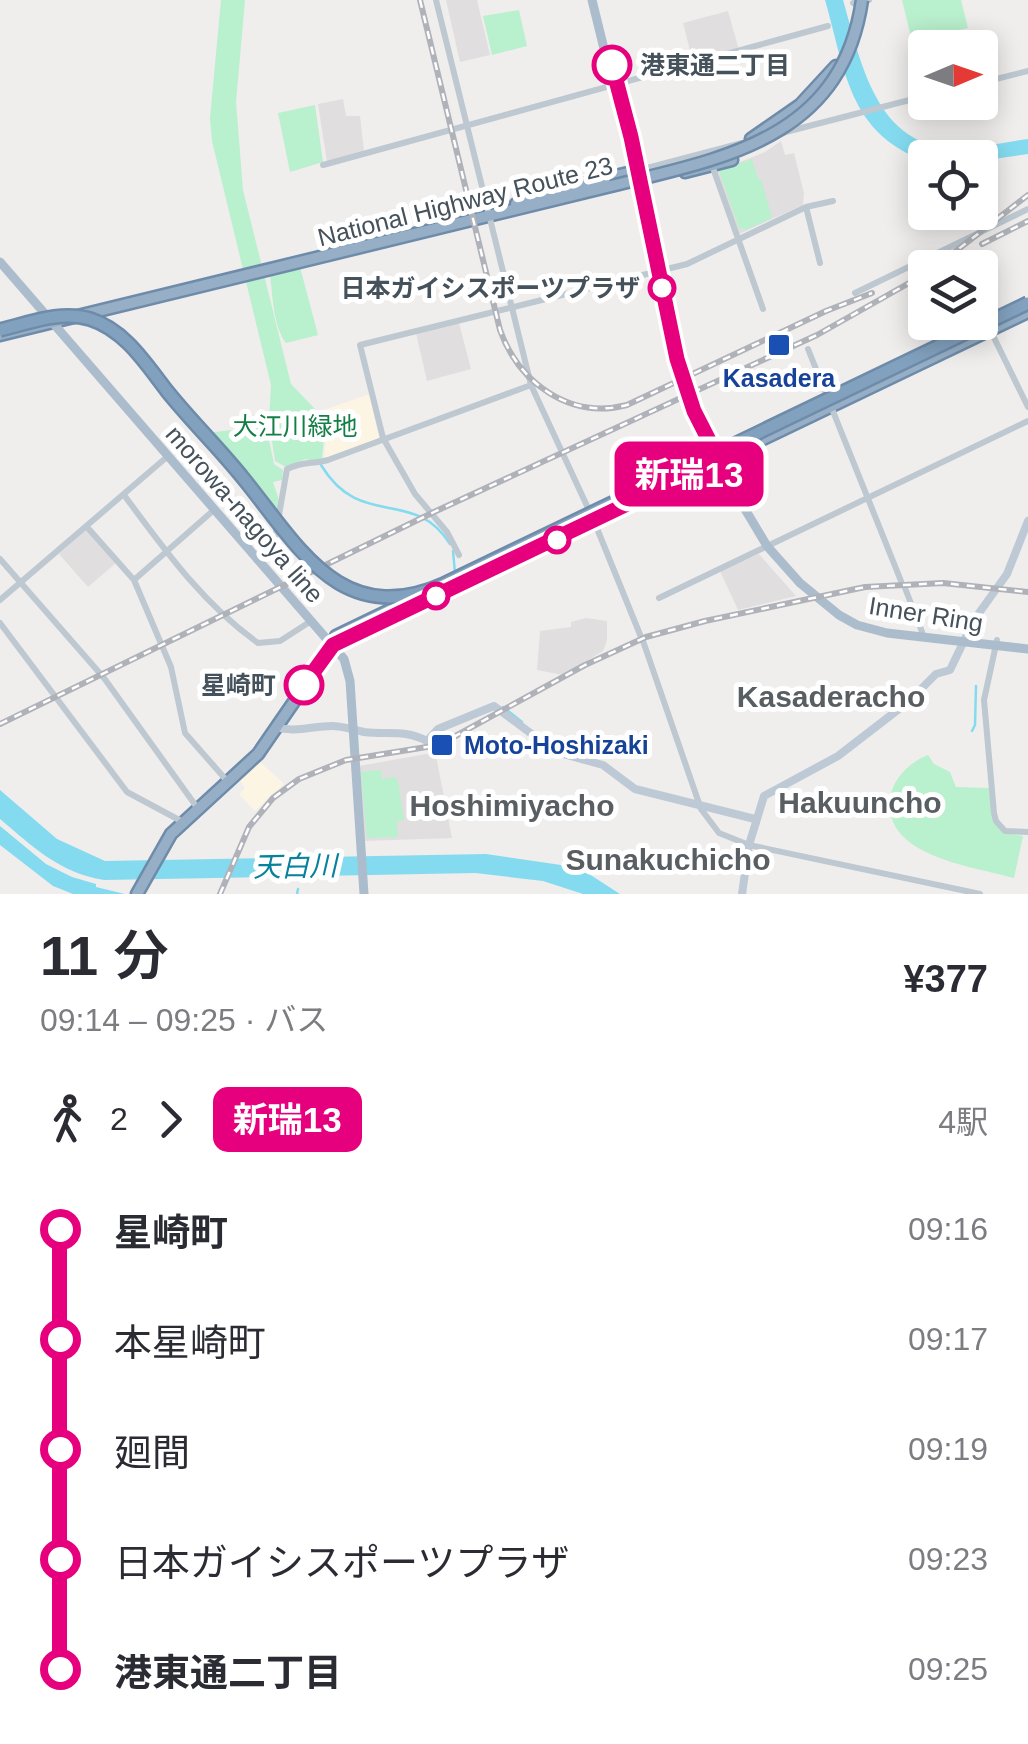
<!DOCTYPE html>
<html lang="ja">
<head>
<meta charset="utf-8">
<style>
  :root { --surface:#fff; --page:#f2f2f3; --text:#2b2b33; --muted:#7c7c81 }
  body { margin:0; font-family:Helvetica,"Noto Sans JP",sans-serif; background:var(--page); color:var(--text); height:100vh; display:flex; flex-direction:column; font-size:38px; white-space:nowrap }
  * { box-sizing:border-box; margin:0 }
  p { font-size:32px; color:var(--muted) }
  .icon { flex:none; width:55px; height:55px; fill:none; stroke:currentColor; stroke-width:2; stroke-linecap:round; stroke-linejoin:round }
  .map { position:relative; height:894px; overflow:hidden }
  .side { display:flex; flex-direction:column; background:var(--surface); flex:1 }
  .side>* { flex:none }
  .badge { padding:0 20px; border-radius:15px; font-size:35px; line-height:65px }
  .needle { width:65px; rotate:88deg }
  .controls { position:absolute; left:908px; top:30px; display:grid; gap:20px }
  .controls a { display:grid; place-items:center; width:90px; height:90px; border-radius:10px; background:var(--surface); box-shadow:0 5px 25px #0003; font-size:50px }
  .map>.badge { position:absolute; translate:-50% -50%; box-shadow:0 0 0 5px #fff }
  .legs { display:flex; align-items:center; gap:15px; height:110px; padding:0 40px; font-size:32px }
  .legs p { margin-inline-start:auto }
  .headline { display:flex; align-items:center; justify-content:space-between; height:170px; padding:0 40px }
  h1 { font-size:55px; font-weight:600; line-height:75px }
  ul { padding:0 40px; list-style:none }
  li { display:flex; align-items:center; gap:35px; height:110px; font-size:38px }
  li i { display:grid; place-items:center; width:15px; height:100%; margin:0 12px; background:currentColor }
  li i::after { content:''; width:25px; height:25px; margin:-12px; border:8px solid; border-radius:50%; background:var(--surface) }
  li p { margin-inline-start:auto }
  li:first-child i { background:linear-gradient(#0000 50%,currentColor 0) }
  li:last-child i { background:linear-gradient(currentColor 50%,#0000 0) }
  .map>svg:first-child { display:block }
  .commercial { fill:#fcf5e4 }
  .education { fill:#e1dedf }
  .green { fill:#b9f0cd }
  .water { fill:#84dbef }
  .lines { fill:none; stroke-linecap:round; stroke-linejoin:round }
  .stream { stroke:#84dbef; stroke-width:2.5 }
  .trunk-casing { stroke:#6e8caa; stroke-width:15 }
  .tertiary { stroke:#bdc8d0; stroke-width:6 }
  .secondary { stroke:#bdc9d5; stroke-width:8 }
  .primary { stroke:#abbdcd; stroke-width:9 }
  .trunk { stroke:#96afc6; stroke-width:10 }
  .rail-casing { stroke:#afb2b8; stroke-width:6 }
  .rail { stroke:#fff; stroke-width:2.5; stroke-dasharray:8; stroke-linecap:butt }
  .trunk-bridge-casing { stroke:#6e8caa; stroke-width:15; stroke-linecap:butt }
  .motorway-bridge-casing { stroke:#6e8caa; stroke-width:16; stroke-linecap:butt }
  .primary-bridge { stroke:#abbdcd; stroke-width:9 }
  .trunk-bridge { stroke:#96afc6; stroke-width:10 }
  .motorway-bridge { stroke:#82a1be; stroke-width:11 }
  .line-1-casing { stroke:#fff; stroke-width:22 }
  .line-1 { stroke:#e6007e; stroke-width:15 }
  .stop-1-dot { fill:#fff; stroke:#e6007e; stroke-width:5 }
  .transit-dot { fill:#1a4fb4; stroke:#fff; stroke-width:4 }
  .labels { text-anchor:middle; stroke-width:10; stroke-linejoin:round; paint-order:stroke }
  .stop-label { font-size:25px; font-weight:bold; fill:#45515b; stroke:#fff; text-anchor:end }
  .street-label { font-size:25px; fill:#45515b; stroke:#fff }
  .transit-label { font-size:25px; font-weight:bold; fill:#164399; stroke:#fff }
  .park-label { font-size:25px; fill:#137f46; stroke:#fff }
  .water-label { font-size:28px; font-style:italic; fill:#08819c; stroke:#fff }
  .quarter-label { font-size:30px; font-weight:bold; fill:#595e62; stroke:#fff }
</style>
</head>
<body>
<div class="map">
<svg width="1028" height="894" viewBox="0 0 1028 894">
  <rect width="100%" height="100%" fill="#f0eded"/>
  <path class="commercial" d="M370 394 379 438 324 459 326 438 321 411Z
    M257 759 284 784 255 811 239 794 245 788 238 778Z"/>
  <path class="education" d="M446 0H477L490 55 460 62Z
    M728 11 739 50 693 62 683 23Z
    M343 99 346 116H360L364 151 327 162 318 104Z
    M781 141 785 155 794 153 804 193 803 205 739 234 717 171 765 152Z
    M459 323 471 369 427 381 416 333Z
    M87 529 116 563 88 587 59 554Z
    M759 554 796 596 738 610 720 571Z
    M586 618 607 621V640L603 651 563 675 537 670 540 631 571 627V622Z
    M432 753 436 756 452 838 364 841 359 766Z"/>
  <path class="green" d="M221 0H245L236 102 243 190 291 384 316 410 320 420 324 438 322 459 315 462 306 459 286 467 275 461 269 421 271 385 212 141 210 118Z
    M902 0H961L968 28 912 41Z
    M519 10 527 46 492 55 483 16Z
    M315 105 323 162 290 172 278 113Z
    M752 159 758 179H761L772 218 745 230 739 228 719 171Z
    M300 267 318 335 286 343C273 326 273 297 270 276Z
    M266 426 274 464 283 470 282 480 273 482 280 503 278 514 271 512C253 480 237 454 206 433Z
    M928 755 934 764 950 772 956 787 989 788 992 815 1006 833 1023 836 1014 878C972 866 878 856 891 794 895 776 912 761 928 755Z
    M381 770 382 779 394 777 398 781 404 820 397 821 398 837 367 838 361 772Z"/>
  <path class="water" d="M825 0H843C861 62 876 149 958 148 981 148 1005 142 1028 139V154L980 161V158H925V161C848 133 845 69 825 0Z
    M0 790 57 839 105 861 486 854 561 865 589 874 620 894H583L543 881 475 873 104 880C60 873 33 847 0 819Z
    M0 826 46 864 72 877 96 884V887L125 894H73L53 886 0 845Z"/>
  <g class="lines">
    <path class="stream" d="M321 465C361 531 413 486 450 544
      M453 551 455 573
      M503 707 522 722
      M972 731 975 725 976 686
      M297 894 298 889"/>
    <defs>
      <path id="trunk" d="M751 139 800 105 836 66
        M685 172 732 160
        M516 204 546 193 632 172
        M0 335 611 186
        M336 636 419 596
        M137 894 171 834 258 754 333 645 1028 312"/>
    </defs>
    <use href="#trunk" class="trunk-casing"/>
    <path class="tertiary" d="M436 0 531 385 594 521 641 637
      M853 3 869 0
      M980 83 1028 71
      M778 134 925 96
      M323 165 828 26
      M713 168 763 309
      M632 172 742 143
      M806 207 820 263
      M958 261 961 268
      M855 293 1028 209
      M980 309 1028 407
      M808 349 901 581
      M124 495C164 549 203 604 258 643L280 641 308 623
      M87 527 134 580 171 667 185 733 228 782
      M459 555 447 532 415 494 383 438 360 345 687 264 806 207 833 201
      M0 559 104 678 196 806
      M256 560 274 544 287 469C307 460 311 465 328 460L531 385
      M134 580 215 509
      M905 588 924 637
      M659 598 1028 421
      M0 600 168 456
      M0 623 127 792 183 822
      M997 640 984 700 994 813 996 821 1005 831 1028 832
      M643 641 701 809 719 833 749 845 980 894"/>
    <path class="secondary" d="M276 727C295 733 312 726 332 726 343 726 353 730 364 732 388 735 404 729 427 741L438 729 494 706 556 752 603 765 635 789 755 819
      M742 894 749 845 764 796 838 756 908 702 936 674 950 670 974 620 1007 574 1028 521"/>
    <path class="primary" d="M592 0 624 130 660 304
      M0 262 344 659 350 681 364 894
      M699 432 767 546 800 583 839 615 857 625 887 633 1028 649"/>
    <use href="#trunk" class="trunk"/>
    <defs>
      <path id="rail" d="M420 0 500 330C519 383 570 420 627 405L826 311 872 293
        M982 244 1028 221
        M934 268 1028 195
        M0 724 434 512 817 335 925 274
        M220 894 249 827 273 798 299 779 346 760 439 745 585 665 646 637 705 621 865 587 943 583 1028 592"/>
    </defs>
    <use href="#rail" class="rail-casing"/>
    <use href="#rail" class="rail"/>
    <defs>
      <path id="trunk-bridge" d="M611 186C724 158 842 139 862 0"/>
      <path id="motorway-bridge" d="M0 330C29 323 61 310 90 319 125 330 146 364 167 391 191 421 219 448 243 478 298 545 340 630 444 584L1028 303"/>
    </defs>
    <use href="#trunk-bridge" class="trunk-bridge-casing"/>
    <use href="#motorway-bridge" class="motorway-bridge-casing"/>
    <path class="primary-bridge" d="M660 304 672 359 699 432"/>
    <use href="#trunk-bridge" class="trunk-bridge"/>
    <use href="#motorway-bridge" class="motorway-bridge"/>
  </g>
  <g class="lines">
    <defs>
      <path id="line-1" d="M304 685 333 645 719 460 694 411 677 359 631 137 612 65"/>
    </defs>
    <use href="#line-1" class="line-1-casing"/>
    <use href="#line-1" class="line-1"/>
  </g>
  <g class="stop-1-dot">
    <circle cx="612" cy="65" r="18"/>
    <circle cx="662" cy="288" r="12"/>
    <circle cx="557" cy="540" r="12"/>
    <circle cx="436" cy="596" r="12"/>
    <circle cx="304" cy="685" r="18"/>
  </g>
  <g class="transit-dot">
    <rect x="767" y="333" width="24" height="24" rx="5"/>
    <rect x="430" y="733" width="24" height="24" rx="5"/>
  </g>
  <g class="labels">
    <g class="stop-label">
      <text x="640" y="74" text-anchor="start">港東通二丁目</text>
      <text x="640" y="297">日本ガイシスポーツプラザ</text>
      <text x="276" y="694">星崎町</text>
    </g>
    <g class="street-label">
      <text transform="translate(465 201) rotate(-14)" y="9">National Highway Route 23</text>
      <text transform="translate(245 514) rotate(49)" y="9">morowa-nagoya line</text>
      <text transform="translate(926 614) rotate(9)" y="9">Inner Ring</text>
    </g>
    <g class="transit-label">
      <text x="779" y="387">Kasadera</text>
      <text x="464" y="754" text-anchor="start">Moto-Hoshizaki</text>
    </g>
    <g class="park-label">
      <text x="295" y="435">大江川緑地</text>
    </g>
    <g class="water-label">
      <text transform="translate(295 866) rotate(-1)" y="10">天白川</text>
    </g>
    <g class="quarter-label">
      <text x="831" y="707">Kasaderacho</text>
      <text x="860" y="813">Hakuuncho</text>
      <text x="512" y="816">Hoshimiyacho</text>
      <text x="668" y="870">Sunakuchicho</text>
    </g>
  </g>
</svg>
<div class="controls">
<a><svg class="needle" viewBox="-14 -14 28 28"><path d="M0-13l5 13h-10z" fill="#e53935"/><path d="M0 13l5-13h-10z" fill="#7c7c81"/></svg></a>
<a><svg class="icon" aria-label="locate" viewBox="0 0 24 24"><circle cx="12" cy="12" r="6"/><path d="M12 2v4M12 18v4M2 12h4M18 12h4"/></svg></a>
<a><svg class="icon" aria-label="layers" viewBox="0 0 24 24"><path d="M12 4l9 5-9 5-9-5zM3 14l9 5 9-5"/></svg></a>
</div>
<b class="badge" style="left:689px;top:474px;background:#e6007e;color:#fff">新瑞13</b>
</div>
<section class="side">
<div class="headline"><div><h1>11 分</h1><p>09:14 – 09:25 · バス</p></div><b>¥377</b></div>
<div class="legs"><svg class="icon" aria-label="walk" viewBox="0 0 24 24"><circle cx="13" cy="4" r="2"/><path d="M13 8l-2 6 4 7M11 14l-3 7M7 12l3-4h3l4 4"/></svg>2<svg class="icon" aria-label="forward" viewBox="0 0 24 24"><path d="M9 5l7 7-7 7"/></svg><b class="badge" style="background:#e6007e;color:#fff">新瑞13</b><p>4駅</p></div>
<ul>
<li><i style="color:#e6007e"></i><b>星崎町</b><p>09:16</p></li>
<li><i style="color:#e6007e"></i><span>本星崎町</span><p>09:17</p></li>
<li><i style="color:#e6007e"></i><span>廻間</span><p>09:19</p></li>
<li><i style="color:#e6007e"></i><span>日本ガイシスポーツプラザ</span><p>09:23</p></li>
<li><i style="color:#e6007e"></i><b>港東通二丁目</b><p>09:25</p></li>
</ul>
</section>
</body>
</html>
